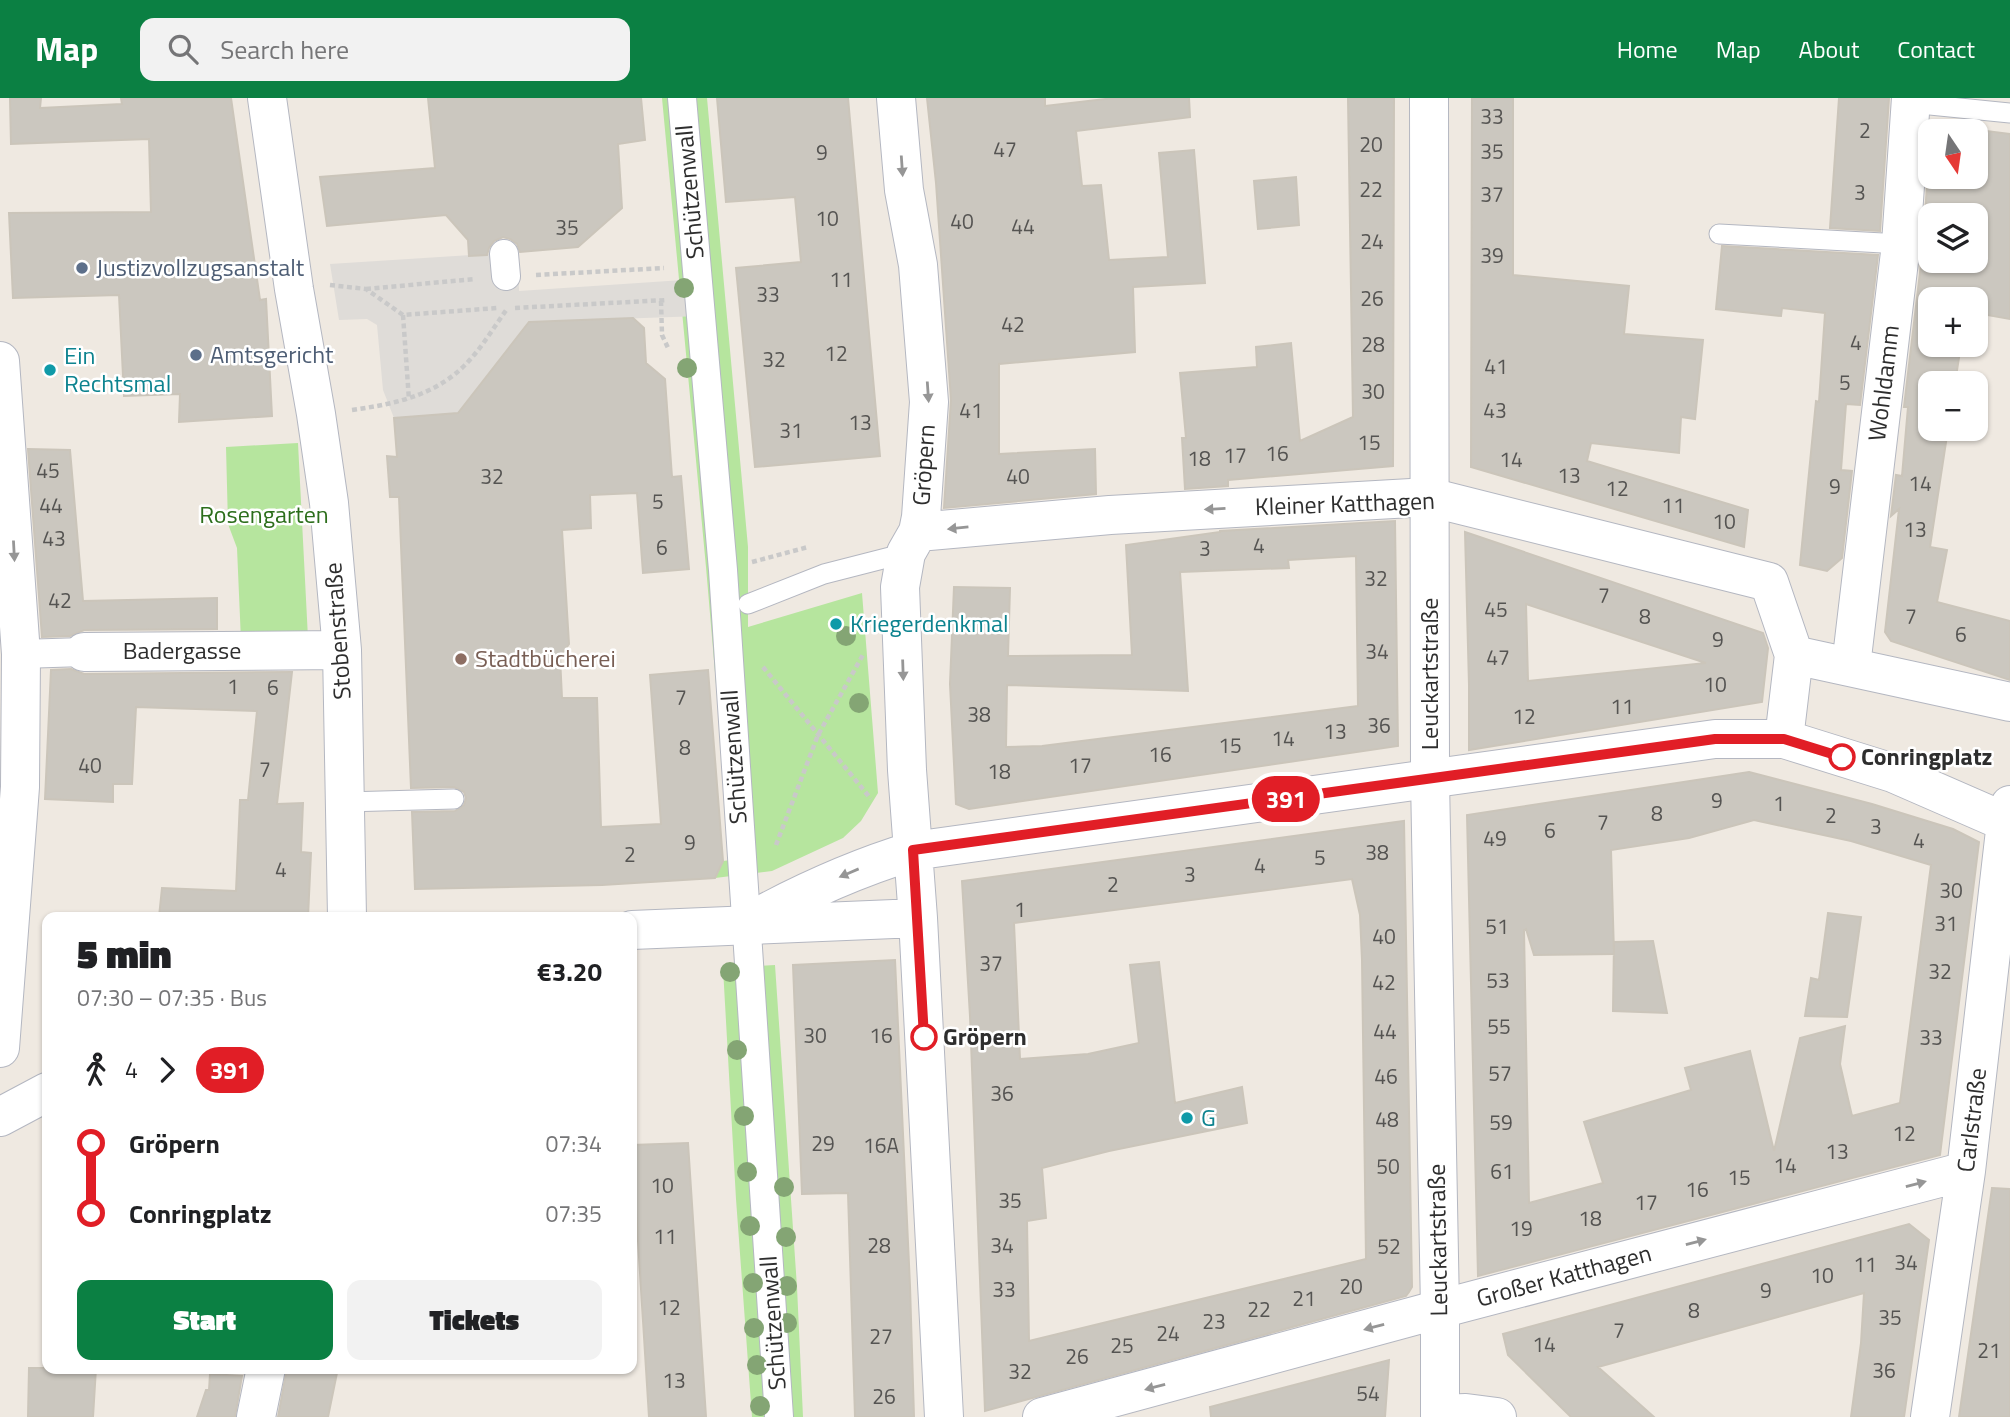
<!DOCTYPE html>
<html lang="en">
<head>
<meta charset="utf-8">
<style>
  :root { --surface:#fff; --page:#f2f2f2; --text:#202124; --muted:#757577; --accent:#0b8043 }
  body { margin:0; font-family:"Titillium Web",sans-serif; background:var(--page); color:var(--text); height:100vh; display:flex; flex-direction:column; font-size:26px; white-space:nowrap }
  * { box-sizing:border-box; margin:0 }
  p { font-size:23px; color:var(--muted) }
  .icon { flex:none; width:38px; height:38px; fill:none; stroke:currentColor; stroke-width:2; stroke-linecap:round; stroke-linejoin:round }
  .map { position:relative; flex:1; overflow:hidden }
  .sheet { position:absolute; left:42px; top:814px; width:595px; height:462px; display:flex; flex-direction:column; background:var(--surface); border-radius:14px; box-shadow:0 2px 5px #0004 }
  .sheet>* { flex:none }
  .badge { padding:0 14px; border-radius:23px; font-size:24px; line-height:46px }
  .needle { width:46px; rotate:167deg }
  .buttons { position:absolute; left:1918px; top:21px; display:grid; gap:14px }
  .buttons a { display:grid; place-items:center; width:70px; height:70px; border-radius:14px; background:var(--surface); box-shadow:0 2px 5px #0004; font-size:35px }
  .map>.badge { position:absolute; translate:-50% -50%; box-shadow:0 0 0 4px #fff }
  .legs { display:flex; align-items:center; gap:10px; height:77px; padding:0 35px; font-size:23px }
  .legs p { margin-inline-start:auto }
  .headline { display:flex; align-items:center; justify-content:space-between; height:119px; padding:0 35px }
  h1 { font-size:38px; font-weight:800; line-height:52px }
  .action { display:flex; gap:14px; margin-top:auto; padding:14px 35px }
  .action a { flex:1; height:80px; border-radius:14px; background:var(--accent); color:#fff; font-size:28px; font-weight:800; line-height:80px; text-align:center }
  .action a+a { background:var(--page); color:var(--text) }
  ul { padding:0 35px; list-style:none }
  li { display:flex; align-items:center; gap:24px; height:70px; font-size:26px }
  li i { display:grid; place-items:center; width:10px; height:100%; margin:0 9px; background:currentColor }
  li i::after { content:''; width:18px; height:18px; margin:-9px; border:5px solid; border-radius:50%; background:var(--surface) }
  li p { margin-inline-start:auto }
  li:first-child i { background:linear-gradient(#0000 50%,currentColor 0) }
  li:last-child i { background:linear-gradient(currentColor 50%,#0000 0) }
  header { display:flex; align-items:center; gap:42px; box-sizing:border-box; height:98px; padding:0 35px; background:var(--accent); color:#fff }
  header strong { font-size:33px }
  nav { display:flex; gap:38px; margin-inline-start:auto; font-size:24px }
  .search { width:490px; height:63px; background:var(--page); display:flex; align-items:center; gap:18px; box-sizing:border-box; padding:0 24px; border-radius:14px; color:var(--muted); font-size:26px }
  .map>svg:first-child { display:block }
  .green { fill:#b6e59e }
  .plaza { fill:#dfdcd8 }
  .building { fill:#cbc7bf; stroke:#cbc5ba; stroke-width:2; fill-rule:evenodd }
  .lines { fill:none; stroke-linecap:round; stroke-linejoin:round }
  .service-casing { stroke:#b4b7c1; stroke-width:21 }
  .pedestrian-casing { stroke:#b4b7c1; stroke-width:30 }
  .minor-casing { stroke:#b4b7c1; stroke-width:40 }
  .secondary-casing { stroke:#b4b7c1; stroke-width:40 }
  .path { stroke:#c9c9c9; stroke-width:4.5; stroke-dasharray:5 3.5; stroke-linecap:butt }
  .service { stroke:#fff; stroke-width:19 }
  .pedestrian { stroke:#fff; stroke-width:28 }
  .minor { stroke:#fff; stroke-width:38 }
  .secondary { stroke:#fff; stroke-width:38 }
  .tree { fill:#84a574 }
  .oneway { fill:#969696 }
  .line-1-casing { stroke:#fff; stroke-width:16 }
  .line-1 { stroke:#e11e26; stroke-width:10 }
  .service-dot { fill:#5c6f8a; stroke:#fff; stroke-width:2.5 }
  .culture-dot { fill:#0f9aa8; stroke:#fff; stroke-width:2.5 }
  .education-dot { fill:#8d6e63; stroke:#fff; stroke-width:2.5 }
  .stop-1-dot { fill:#fff; stroke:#e11e26; stroke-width:3.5 }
  .labels { text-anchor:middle; stroke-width:5; stroke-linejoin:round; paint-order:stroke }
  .number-label { font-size:21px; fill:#555452 }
  .street-label { font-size:24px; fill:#2e2e2e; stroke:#fff }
  .service-label { font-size:24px; fill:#4e5e75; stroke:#fff; text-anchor:start }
  .culture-label { font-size:24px; fill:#0d838f; stroke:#fff; text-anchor:start }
  .park-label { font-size:24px; fill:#2c6e1b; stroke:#fff }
  .education-label { font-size:24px; fill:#785e54; stroke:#fff; text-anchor:start }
  .stop-label { font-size:24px; font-weight:bold; fill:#2e2e2e; stroke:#fff; text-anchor:start }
</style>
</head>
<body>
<header>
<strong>Map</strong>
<div class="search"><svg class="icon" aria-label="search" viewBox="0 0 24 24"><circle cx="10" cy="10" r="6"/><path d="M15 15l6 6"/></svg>Search here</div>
<nav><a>Home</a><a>Map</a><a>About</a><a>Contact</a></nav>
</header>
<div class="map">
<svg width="2010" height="1319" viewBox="0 0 2010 1319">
  <rect width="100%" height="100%" fill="#efe9e1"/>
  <path class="green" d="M662 0H707L748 449V529L862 495 878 695 861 723 843 740 772 773 715 780 723 763 731 762 706 469Z
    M298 345 308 540 241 543 237 450 228 426 226 349Z
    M775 867 797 1189 803 1319H752L736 1101 723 870Z"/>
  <path class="plaza" d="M518 154 519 193 698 181 701 218 529 224 458 315 394 320 383 292 377 227 367 221 339 222 330 166Z"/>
  <path class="building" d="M10 0H41L40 10 122 6 121 0H231L260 202 266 201 272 318 179 324 180 296 124 298 119 197 13 200 9 115 151 114 149 41 11 46Z
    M428 0H641L645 42 618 46 622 110 578 149 520 154 517 146 510 141 503 139 494 143 489 150 487 157 469 158 468 142 446 117 327 128 320 79 435 70Z
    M717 0H848L880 358 755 369 736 170 801 164 795 99 726 104Z
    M927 0H1045V8L1114 0H1189L1190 19 1076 33 1082 88 1101 87 1109 162 1168 159 1159 55 1194 52 1205 185 1133 189 1135 254 999 266V356L1095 351 1096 396 944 410 951 302 936 85Z
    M1348 0H1394L1393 368 1228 382V388L1185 391 1182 340H1186L1180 275 1257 269 1256 249 1291 245 1300 343 1353 319Z
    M1472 0H1513V177L1629 188 1624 236 1703 242 1695 321 1681 319 1679 355 1591 345 1587 363 1748 412 1744 449 1471 369Z
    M1839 0H1889L1880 133 1830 130Z
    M1931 26 2010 36V221L1976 215V201H1930V247H1961L1955 285H1930V331H1948L1930 449 1947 452 1937 504 2010 523V582L1891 543 1885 534 1899 411 1891 418 1896 377 1902 378 1908 309H1904L1923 149 1930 39V79H1976V33H1931ZM1930 117H1976V163H1930Z
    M1296 79 1299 127 1258 131 1254 83Z
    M1722 148 1878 157 1860 307 1846 306 1841 372 1852 373 1842 460 1827 473 1800 467 1816 303 1819 304 1825 215 1782 210 1781 218 1716 211Z
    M633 220 644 230 646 265 665 281 672 379 681 378 689 471 643 475 637 395 590 397 591 430 562 432 569 546 560 559 562 600H597L601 729 661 726 650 577 708 572 723 763 715 780 602 787 415 791 412 714 455 713 464 707 466 700 464 694 454 689 411 690 399 399H390L387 358 397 359 394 320 458 315 529 224Z
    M28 351 70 352 83 503 217 500V531L84 532 70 538 42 539Z
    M1395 423 1398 648 969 711 956 706 950 586 954 489 1010 490 1008 558 1132 557 1126 447 1220 434V433ZM1356 458 1358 608 1042 648 1006 649 1007 587 1188 593 1180 474 1289 470 1288 462Z
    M1465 434 1763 535 1768 550 1762 604 1469 652V587ZM1526 506 1706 565 1528 583Z
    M71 571 84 576 292 574 277 706 303 705 301 754 311 755 308 819H159L162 790 236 793 240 702H248L257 613 136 609 132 686H113V704L45 701 51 572Z
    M1749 674 1872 706 1953 731 1979 744 1940 1057 1478 1178 1467 717ZM1754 722 1851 743 1931 767 1900 1005 1852 1018 1840 966 1845 928 1800 940 1774 1053 1750 953 1685 970 1691 992 1584 1024 1603 1085 1529 1105 1524 832 1526 831 1534 857 1614 856 1611 752 1689 740Z
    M1404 723 1412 1189 1409 1194 1406 1198 985 1313 970 918 962 783ZM1352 781 1360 817 1362 862 1366 1161 1029 1243 1027 1123 1046 1120 1042 1070 1109 1053 1247 1025 1242 989 1175 1005 1159 864 1130 867 1139 945 1088 956 1020 961 1014 825Z
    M1828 815 1861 819 1847 919 1805 918 1811 880 1819 882Z
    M1653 843 1667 915 1613 913 1614 844Z
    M895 862 910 1188 914 1319H855L848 1095 802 1096 793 867Z
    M688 1045 706 1319H649L632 1047Z
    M1992 1090 2010 1091V1319H1959Z
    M1909 1126 1929 1142 1904 1319H1851L1861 1245 1864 1195 1598 1269 1654 1319H1571L1508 1257 1503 1236Z
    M1389 1262 1385 1319H1211L1210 1309Z
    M29 1270H96L93 1319H28Z
    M287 1270H338L328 1319H278Z
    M210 1276 242 1278 235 1319H197L206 1292H209Z"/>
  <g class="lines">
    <defs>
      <path id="service" d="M1910 5 2010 15
        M1719 136 1901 146
        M748 506 824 476 906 455
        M345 704 454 701"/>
      <path id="pedestrian" d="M682 0 723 472 779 1319
        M504 156 506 178
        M21 556 84 554"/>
      <path id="minor" d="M267 0 294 191 316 316 329 405 342 552 347 819
        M896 0 904 92 918 167 929 304 921 419 918 434 906 455 900 489 907 672 918 820 944 1319
        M0 263 21 556 20 689 0 950
        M918 434 1110 417 1429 399 1769 484 1794 557
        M84 554 342 552
        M1851 568 1901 146 1911 0
        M1784 641 1794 557 2010 604
        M745 826C799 796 854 771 913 753L1715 641H1784L1893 675 2010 726
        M632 832 918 820
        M0 1019 47 994
        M1440 1316 1466 1315 1497 1319
        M256 1319 266 1270
        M1042 1319 1440 1211 1966 1073
        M1930 1319 1966 1073 2006 724 2010 707"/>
      <path id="secondary" d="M1429 0 1430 681 1440 1211V1319"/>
    </defs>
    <use href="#service" class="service-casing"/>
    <use href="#pedestrian" class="pedestrian-casing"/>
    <use href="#minor" class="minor-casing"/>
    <use href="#secondary" class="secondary-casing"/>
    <path class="path" d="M536 177 664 170
      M330 187 366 191 403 217 497 210
      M366 191 475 181
      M661 203 662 237 669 252
      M515 210 667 202
      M403 217 409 302
      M352 312C394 306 434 298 465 267 481 251 494 229 507 211
      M752 464 808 449
      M763 569 871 701
      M776 747 818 637 864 555"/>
    <use href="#service" class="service"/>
    <use href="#pedestrian" class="pedestrian"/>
    <use href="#minor" class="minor"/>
    <use href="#secondary" class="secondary"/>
  </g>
  <g class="tree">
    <circle cx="684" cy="190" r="10"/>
    <circle cx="687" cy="270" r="10"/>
    <circle cx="846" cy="538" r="10"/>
    <circle cx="859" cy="605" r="10"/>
    <circle cx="730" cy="874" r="10"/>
    <circle cx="737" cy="952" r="10"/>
    <circle cx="744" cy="1018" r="10"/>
    <circle cx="747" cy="1074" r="10"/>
    <circle cx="784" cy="1089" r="10"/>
    <circle cx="750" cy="1128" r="10"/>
    <circle cx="786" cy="1139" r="10"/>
    <circle cx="753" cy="1185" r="10"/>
    <circle cx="787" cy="1188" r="10"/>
    <circle cx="787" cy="1225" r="10"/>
    <circle cx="754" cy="1230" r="10"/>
    <circle cx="757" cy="1267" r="10"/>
    <circle cx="760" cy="1308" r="10"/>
  </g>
  <defs><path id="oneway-solid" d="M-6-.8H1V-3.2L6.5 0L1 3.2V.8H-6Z" transform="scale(1.75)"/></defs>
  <g class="oneway">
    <use href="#oneway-solid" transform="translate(902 68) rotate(86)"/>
    <use href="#oneway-solid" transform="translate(928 294) rotate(86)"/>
    <use href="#oneway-solid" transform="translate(1215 411) rotate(177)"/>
    <use href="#oneway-solid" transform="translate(958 430) rotate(174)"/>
    <use href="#oneway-solid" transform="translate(14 453) rotate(87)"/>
    <use href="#oneway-solid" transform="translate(903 572) rotate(88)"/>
    <use href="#oneway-solid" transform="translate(849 775) rotate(157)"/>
    <use href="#oneway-solid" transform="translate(1916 1086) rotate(-15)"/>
    <use href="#oneway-solid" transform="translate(1696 1144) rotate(-15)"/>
    <use href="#oneway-solid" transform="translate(1374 1229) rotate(165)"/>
    <use href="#oneway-solid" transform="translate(1155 1289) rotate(165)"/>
  </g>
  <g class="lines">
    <defs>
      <path id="line-1" d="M924 939 913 752 1715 641H1784L1842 659"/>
    </defs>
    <use href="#line-1" class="line-1-casing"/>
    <use href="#line-1" class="line-1"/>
  </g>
  <g class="service-dot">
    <circle cx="82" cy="170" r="7"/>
    <circle cx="196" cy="257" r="7"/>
  </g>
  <g class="culture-dot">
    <circle cx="50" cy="272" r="7"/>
    <circle cx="836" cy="526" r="7"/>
    <circle cx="1187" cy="1020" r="7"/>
  </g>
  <circle class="education-dot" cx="461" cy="561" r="7"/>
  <g class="stop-1-dot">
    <circle cx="1842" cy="659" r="12"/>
    <circle cx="924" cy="939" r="12"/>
  </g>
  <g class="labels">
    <g class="number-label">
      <text x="1492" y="26">33</text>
      <text x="1865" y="40">2</text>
      <text x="1371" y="54">20</text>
      <text x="1005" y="59">47</text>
      <text x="1492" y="61">35</text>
      <text x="822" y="62">9</text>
      <text x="1371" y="99">22</text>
      <text x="1860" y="102">3</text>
      <text x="1492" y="104">37</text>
      <text x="827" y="128">10</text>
      <text x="962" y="131">40</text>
      <text x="1023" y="136">44</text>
      <text x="567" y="137">35</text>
      <text x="1372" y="151">24</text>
      <text x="1492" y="165">39</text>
      <text x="841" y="189">11</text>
      <text x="768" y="204">33</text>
      <text x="1372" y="208">26</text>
      <text x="1013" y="234">42</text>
      <text x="1856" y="252">4</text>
      <text x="1373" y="254">28</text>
      <text x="836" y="263">12</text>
      <text x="774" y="269">32</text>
      <text x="1496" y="276">41</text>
      <text x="1845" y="292">5</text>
      <text x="1373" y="301">30</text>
      <text x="971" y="320">41</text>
      <text x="1495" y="320">43</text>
      <text x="860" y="332">13</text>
      <text x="791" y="340">31</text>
      <text x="1369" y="352">15</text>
      <text x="1277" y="363">16</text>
      <text x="1235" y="365">17</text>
      <text x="1199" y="368">18</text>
      <text x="1511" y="369">14</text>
      <text x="48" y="380">45</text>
      <text x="1569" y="385">13</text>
      <text x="492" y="386">32</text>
      <text x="1018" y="386">40</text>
      <text x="1920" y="393">14</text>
      <text x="1835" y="396">9</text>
      <text x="1617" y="398">12</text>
      <text x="658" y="411">5</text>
      <text x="51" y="415">44</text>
      <text x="1673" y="415">11</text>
      <text x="1724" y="431">10</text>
      <text x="1915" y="439">13</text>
      <text x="54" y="448">43</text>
      <text x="1259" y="455">4</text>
      <text x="662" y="457">6</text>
      <text x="1205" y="458">3</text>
      <text x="1376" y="488">32</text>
      <text x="1604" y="505">7</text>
      <text x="60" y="510">42</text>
      <text x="1496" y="519">45</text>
      <text x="1645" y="526">8</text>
      <text x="1911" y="526">7</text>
      <text x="1961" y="544">6</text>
      <text x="1718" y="549">9</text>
      <text x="1377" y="561">34</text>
      <text x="1498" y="567">47</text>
      <text x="1715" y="594">10</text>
      <text x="233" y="596">1</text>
      <text x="273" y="597">6</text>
      <text x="681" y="607">7</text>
      <text x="1622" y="616">11</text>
      <text x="979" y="624">38</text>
      <text x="1524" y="626">12</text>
      <text x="1379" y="635">36</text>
      <text x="1335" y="641">13</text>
      <text x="1283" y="648">14</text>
      <text x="1230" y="655">15</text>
      <text x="685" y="657">8</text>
      <text x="1160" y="664">16</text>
      <text x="90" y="675">40</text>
      <text x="1080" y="675">17</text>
      <text x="265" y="679">7</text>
      <text x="999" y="681">18</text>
      <text x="1717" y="710">9</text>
      <text x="1779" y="713">1</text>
      <text x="1657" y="723">8</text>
      <text x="1831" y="725">2</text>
      <text x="1603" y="732">7</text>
      <text x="1876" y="736">3</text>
      <text x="1550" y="740">6</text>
      <text x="1495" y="748">49</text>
      <text x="1919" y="750">4</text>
      <text x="690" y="752">9</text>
      <text x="1377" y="762">38</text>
      <text x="630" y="764">2</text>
      <text x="1320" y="767">5</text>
      <text x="1260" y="775">4</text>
      <text x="281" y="779">4</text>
      <text x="1190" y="784">3</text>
      <text x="1113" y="794">2</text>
      <text x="1951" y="800">30</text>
      <text x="1020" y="819">1</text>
      <text x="1946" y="833">31</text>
      <text x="1497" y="836">51</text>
      <text x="1384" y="846">40</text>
      <text x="991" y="873">37</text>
      <text x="1940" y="881">32</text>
      <text x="1498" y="890">53</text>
      <text x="1384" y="892">42</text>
      <text x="1499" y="936">55</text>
      <text x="1385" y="941">44</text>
      <text x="815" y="945">30</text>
      <text x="881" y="945">16</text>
      <text x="1931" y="947">33</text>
      <text x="1500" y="983">57</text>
      <text x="1386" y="986">46</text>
      <text x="1002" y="1003">36</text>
      <text x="1387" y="1029">48</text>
      <text x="1501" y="1032">59</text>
      <text x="1904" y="1043">12</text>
      <text x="823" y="1053">29</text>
      <text x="881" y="1055">16A</text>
      <text x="1837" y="1061">13</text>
      <text x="1785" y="1075">14</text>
      <text x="1388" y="1076">50</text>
      <text x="1502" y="1081">61</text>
      <text x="1739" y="1087">15</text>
      <text x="662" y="1095">10</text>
      <text x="1697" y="1099">16</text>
      <text x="1010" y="1110">35</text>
      <text x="1646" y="1112">17</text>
      <text x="1590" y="1128">18</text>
      <text x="1521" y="1138">19</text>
      <text x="665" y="1146">11</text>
      <text x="879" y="1155">28</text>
      <text x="1002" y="1155">34</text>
      <text x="1389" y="1156">52</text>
      <text x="1906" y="1172">34</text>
      <text x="1865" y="1174">11</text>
      <text x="1822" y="1185">10</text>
      <text x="1351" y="1196">20</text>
      <text x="1004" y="1199">33</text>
      <text x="1766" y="1200">9</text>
      <text x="1304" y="1208">21</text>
      <text x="669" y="1217">12</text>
      <text x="1259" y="1219">22</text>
      <text x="1694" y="1220">8</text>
      <text x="1890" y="1227">35</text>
      <text x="1214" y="1231">23</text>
      <text x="1619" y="1240">7</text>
      <text x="1168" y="1243">24</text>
      <text x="881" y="1246">27</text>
      <text x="1544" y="1254">14</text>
      <text x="1122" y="1255">25</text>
      <text x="1989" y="1260">21</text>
      <text x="1077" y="1266">26</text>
      <text x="1884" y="1280">36</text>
      <text x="1020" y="1281">32</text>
      <text x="674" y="1290">13</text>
      <text x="1368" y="1303">54</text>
      <text x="884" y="1306">26</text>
    </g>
    <g class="street-label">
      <text transform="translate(690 94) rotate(-95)" y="8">Schützenwall</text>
      <text transform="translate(1884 285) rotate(-83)" y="8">Wohldamm</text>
      <text transform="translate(924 367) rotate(-86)" y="8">Gröpern</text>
      <text transform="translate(1345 406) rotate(-2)" y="8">Kleiner Katthagen</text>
      <text transform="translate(338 533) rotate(-94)" y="8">Stobenstraße</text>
      <text x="182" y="561">Badergasse</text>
      <text transform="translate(1430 576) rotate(-90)" y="8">Leuckartstraße</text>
      <text transform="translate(734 659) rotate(-94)" y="8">Schützenwall</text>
      <text transform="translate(1972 1022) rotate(-83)" y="8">Carlstraße</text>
      <text transform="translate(1438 1142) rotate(-91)" y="8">Leuckartstraße</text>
      <text transform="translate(1564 1178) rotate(-15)" y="8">Großer Katthagen</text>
      <text transform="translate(773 1225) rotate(-94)" y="8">Schützenwall</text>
    </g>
    <g class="service-label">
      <text x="96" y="178">Justizvollzugsanstalt</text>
      <text x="210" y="265">Amtsgericht</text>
    </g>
    <g class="culture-label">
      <text x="64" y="266">Ein<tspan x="64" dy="28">Rechtsmal</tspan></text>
      <text x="850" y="534">Kriegerdenkmal</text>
      <text x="1201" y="1028">G</text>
    </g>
    <g class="park-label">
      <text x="264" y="425">Rosengarten</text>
    </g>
    <g class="education-label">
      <text x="475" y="569">Stadtbücherei</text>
    </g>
    <g class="stop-label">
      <text x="1861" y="667">Conringplatz</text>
      <text x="943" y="947">Gröpern</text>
    </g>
  </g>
</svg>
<div class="buttons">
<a><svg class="needle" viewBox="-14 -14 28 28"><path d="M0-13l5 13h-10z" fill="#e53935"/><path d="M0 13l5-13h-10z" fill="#757577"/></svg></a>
<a><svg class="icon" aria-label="layers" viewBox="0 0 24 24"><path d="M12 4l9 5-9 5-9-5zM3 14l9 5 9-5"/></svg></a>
<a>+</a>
<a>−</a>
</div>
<b class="badge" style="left:1286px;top:701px;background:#e11e26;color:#fff">391</b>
<section class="sheet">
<div class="headline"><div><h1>5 min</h1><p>07:30 – 07:35 · Bus</p></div><b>€3.20</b></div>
<div class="legs"><svg class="icon" aria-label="walk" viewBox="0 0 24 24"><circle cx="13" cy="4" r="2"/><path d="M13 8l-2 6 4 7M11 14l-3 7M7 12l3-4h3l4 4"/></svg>4<svg class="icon" aria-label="forward" viewBox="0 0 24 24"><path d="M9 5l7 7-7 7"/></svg><b class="badge" style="background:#e11e26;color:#fff">391</b></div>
<ul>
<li><i style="color:#e11e26"></i><b>Gröpern</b><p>07:34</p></li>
<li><i style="color:#e11e26"></i><b>Conringplatz</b><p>07:35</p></li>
</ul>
<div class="action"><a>Start</a><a>Tickets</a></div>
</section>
</div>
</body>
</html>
